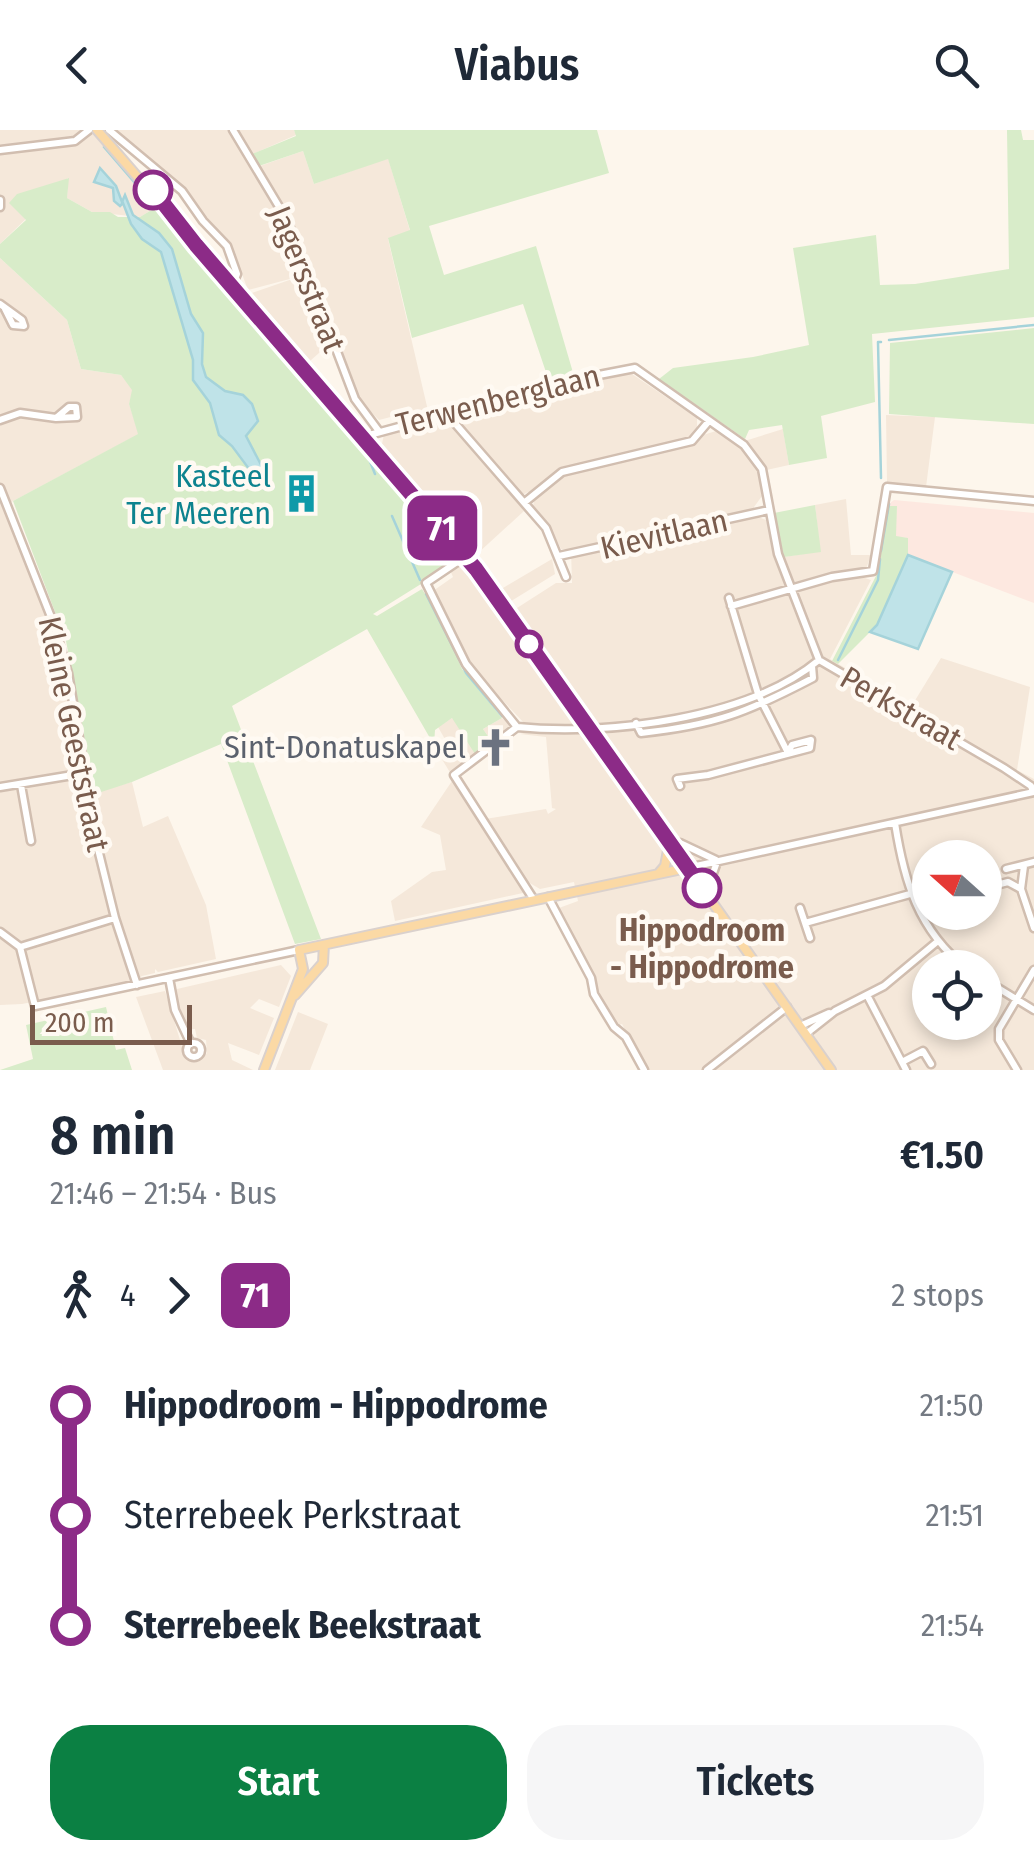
<!DOCTYPE html>
<html lang="en">
<head>
<meta charset="utf-8">
<style>
  :root { --surface:#fff; --page:#f6f6f7; --text:#1f2937; --muted:#747a83; --accent:#0b8043 }
  body { margin:0; font-family:"Fira Sans Condensed",sans-serif; background:var(--page); color:var(--text); height:100vh; display:flex; flex-direction:column; font-size:38px; white-space:nowrap }
  * { box-sizing:border-box; margin:0 }
  p { font-size:32px; color:var(--muted) }
  .icon { flex:none; width:55px; height:55px; fill:none; stroke:currentColor; stroke-width:2; stroke-linecap:round; stroke-linejoin:round }
  .map { position:relative; height:940px; overflow:hidden }
  .panel { display:flex; flex-direction:column; background:var(--surface); flex:1 }
  .panel>* { flex:none }
  .badge { padding:0 20px; border-radius:15px; font-size:35px; line-height:65px }
  .needle { width:65px; rotate:291deg }
  .fabs { position:absolute; left:912px; top:710px; display:grid; gap:20px }
  .fabs a { display:grid; place-items:center; width:90px; height:90px; border-radius:50%; background:var(--surface); box-shadow:0 5px 15px #0003; font-size:50px }
  .scale { position:absolute; left:30px; bottom:25px; width:162px; box-sizing:border-box; padding-left:10px; border:5px solid #7a5c4d; border-top:0; font-size:28px; line-height:35px; white-space:nowrap; color:#7a5c4d; -webkit-text-stroke:8px #fffaf3; paint-order:stroke }
  .map>.badge { position:absolute; translate:-50% -50%; box-shadow:0 0 0 5px #fff }
  .legs { display:flex; align-items:center; gap:15px; height:110px; padding:0 50px; font-size:32px }
  .legs p { margin-inline-start:auto }
  .head { display:flex; align-items:center; justify-content:space-between; height:170px; padding:0 50px }
  h1 { font-size:55px; font-weight:600; line-height:75px }
  .button { display:flex; gap:20px; margin-top:auto; padding:20px 50px }
  .button a { flex:1; height:115px; border-radius:40px; background:var(--accent); color:#fff; font-size:40px; font-weight:600; line-height:115px; text-align:center }
  .button a+a { background:var(--page); color:var(--text) }
  ul { padding:0 50px; list-style:none }
  li { display:flex; align-items:center; gap:35px; height:110px; font-size:38px }
  li i { display:grid; place-items:center; width:15px; height:100%; margin:0 12px; background:currentColor }
  li i::after { content:''; width:25px; height:25px; margin:-12px; border:8px solid; border-radius:50%; background:var(--surface) }
  li p { margin-inline-start:auto }
  li:first-child i { background:linear-gradient(#0000 50%,currentColor 0) }
  li:last-child i { background:linear-gradient(currentColor 50%,#0000 0) }
  header { display:flex; justify-content:space-between; align-items:center; height:130px; padding:0 50px; background:var(--surface); font-size:45px; font-weight:600 }
  .map>svg:first-child { display:block }
  .residential { fill:#f5e8da; fill-rule:evenodd }
  .commercial { fill:#fde8e0 }
  .green { fill:#d8ecc9 }
  .water { fill:#bfe3e8; stroke:#a5d3da; stroke-width:2.5 }
  .lines { fill:none; stroke-linecap:round; stroke-linejoin:round }
  .stream { stroke:#a5d3da; stroke-width:2.5 }
  .minor-casing { stroke:#d1beb0; stroke-width:11 }
  .major-casing { stroke:#dad1cd; stroke-width:12 }
  .minor { stroke:#fff; stroke-width:6 }
  .major { stroke:#fbd9a5; stroke-width:8 }
  .line-1-casing { stroke:#fff; stroke-width:22 }
  .line-1 { stroke:#8c2b87; stroke-width:15 }
  .stop-1-dot { fill:#fff; stroke:#8c2b87; stroke-width:5 }
  .labels { text-anchor:middle; stroke-width:9; stroke-linejoin:round; paint-order:stroke }
  .street-label { font-size:32px; fill:#7a5c4d; stroke:#fffaf3 }
  .culture-label { font-size:32px; fill:#0d838f; stroke:#fffaf3; text-anchor:end }
  .worship-label { font-size:32px; fill:#5b616d; stroke:#fffaf3; text-anchor:end }
  .stop-label { font-size:32px; font-weight:bold; fill:#7a5c4d; stroke:#fffaf3 }
</style>
</head>
<body>
<header><svg class="icon" aria-label="back" viewBox="0 0 24 24"><path d="M15 5l-7 7 7 7"/></svg>Viabus<svg class="icon" aria-label="search" viewBox="0 0 24 24"><circle cx="10" cy="10" r="6"/><path d="M15 15l6 6"/></svg></header>
<div class="map">
<svg width="1034" height="940" viewBox="0 0 1034 940">
  <rect width="100%" height="100%" fill="#fdf6ec"/>
  <path class="residential" d="M0 0H93L158 76 140 87 92 82 67 68 68 48 0 114Z
    M112 0H294L296 5 253 24 260 36 303 21 314 54 388 28 410 101 388 109 429 285 566 248 632 244 697 288V298L703 305 716 301 735 314 783 299 789 335 758 342 762 366 754 377 756 386 766 390 780 440 788 438 784 427 820 421 815 375 846 369 851 425H871L866 439 861 440 862 447 871 450 830 529 911 577 941 528 1030 557 1017 640 1034 649V940H647L622 894 616 896 596 861V849L559 778 578 771 574 752 540 759 528 752 524 755 523 763 395 791 391 771 432 742 446 740 440 705 421 697 452 651 485 701 490 697 485 689 546 679 548 684 556 679 552 678 546 607 520 604 510 598 451 644 435 618 446 611 438 597 452 588 492 612 483 599 502 588 520 604 524 603 525 594 476 542 433 461 453 447 450 440 463 432 491 470 503 458 552 429 555 444 508 473 499 462 491 470 503 487 556 453H572L571 420 561 419 549 395 533 376 535 368 528 362 515 369 524 381 477 424 382 314 384 304 411 297 406 283 379 290 361 272 338 212 328 215 310 231 252 163 301 146 248 160 231 115 205 88 184 57ZM930 728H985V782H930ZM930 838H985V892H930Z
    M0 128 67 190 81 239 121 245 133 260 129 274 139 304 2 377 51 492 64 545 85 665 132 652 143 697 168 686 206 775 216 829 158 842 155 839V843L142 846 133 852 22 874 0 875Z
    M886 285 935 287 926 357 887 352Z
    M281 835 291 846 279 877 259 869 250 878 274 888 259 925 228 913 232 930 253 940H163L136 867 165 861 184 923 191 931 198 932 207 923 206 910 197 908 195 899H189L178 874 177 859Z
    M298 882 328 894 310 940H275Z"/>
  <path class="commercial" d="M894 370 1034 383V473L908 425V408L896 407 886 376Z"/>
  <path class="green" d="M294 0H597L609 43 429 96 444 145 536 116 574 246 550 254 523 174 412 208 388 108 410 100 388 29 314 54 303 21 259 36 252 24 296 6Z
    M1007 0H1021L1023 10H1034V187L872 204 875 272 821 286 827 328 789 335 782 295 749 300 745 309 659 249 673 238 753 227 809 215 793 118 876 105 880 155 915 154 1009 139Z
    M69 48 67 68 92 82H110L118 87H140L158 76 461 429 373 484 377 486 422 459 441 490 462 539 502 588 483 599 492 612 475 624 452 588 435 600 434 615 367 499 232 576 321 809 295 814 221 614 132 652 95 664 66 511 13 371 138 304 129 274 132 260 121 245 81 239 67 190 0 128V114L26 90 9 73 17 64Z
    M1034 198V294L889 284 890 213Z
    M815 375 821 422 784 427 774 383Z
    M886 376H897L896 406 908 408V425L877 495 838 534 832 531 876 446Z
    M106 877 116 920 125 918 132 940H0L33 929 26 895Z"/>
  <path class="water" d="M100 38 116 56 122 72 125 65 133 85 159 103 172 119 191 184 203 203 202 234 206 247 225 261 243 265 252 274 258 291 246 306 273 358 264 359 232 316 219 305 210 273 193 250V230L161 122 142 109 131 94 123 73 120 76 114 71 113 58 94 52Z
    M908 425 952 442 918 519 870 502 877 495Z"/>
  <g class="lines">
    <path class="stream" d="M104 17 147 67
      M151 72 350 305
      M889 210 1034 195
      M881 212H878L881 348
      M356 312 369 329 375 344
      M392 386 420 450
      M881 421 889 374
      M426 464 466 543 502 586
      M838 530 878 450 880 429
      M764 567 809 543
      M736 580 758 570
      M645 598 695 592
      M603 601 635 598"/>
    <defs>
      <path id="minor" d="M109 0 182 61 203 91 227 116 237 144 232 156
        M233 0 287 90 355 269 378 300
        M0 20 75 11 89 0
        M0 70V77
        M0 174 22 190 24 196 13 195 5 179
        M69 277H76L77 287 56 288Z
        M446 283 546 398 566 447
        M0 290 20 283 56 288
        M362 307 568 251 635 238 744 315 762 339 778 424 819 530
        M0 358 53 492 68 543 97 715 115 788 137 855
        M525 372 562 342 692 311 709 291
        M466 426 426 453 466 534 517 597
        M559 426 769 380
        M729 468 758 564 787 621
        M731 476 832 447 873 441 887 357 1034 371
        M819 530 1004 638 1031 656 1033 662
        M636 593 641 603C716 595 748 582 813 548L812 536
        M21 655 31 711
        M680 656 677 649 708 645 810 618 811 610 792 615 788 622
        M0 657 85 643
        M895 693C904 751 918 800 966 838
        M680 713 716 730
        M687 738 1034 662
        M1006 739 1034 732
        M985 758 1008 752 1021 759 1034 798
        M1021 759 1024 736
        M706 763 717 732
        M548 767 591 848 594 864 614 897 626 907 644 940
        M534 770 454 645 517 597C607 606 748 589 819 530
        M800 778 810 808
        M805 793 910 764
        M0 802 20 817 35 876 299 820
        M20 817 115 788
        M169 848 175 880 191 914
        M985 850 1034 880
        M867 865 906 940
        M800 896 829 883
        M806 904 835 881 884 856 938 811
        M187 920a7 7 0 1 1 14 0a7 7 0 1 1-14 0Z
        M902 932 923 921 931 934
        M707 940 787 877
        M1017 940 999 910V899L1034 840"/>
      <path id="major" d="M97 0 476 439 831 940
        M659 743 665 736 669 715
        M295 865 323 833 324 815
        M264 940 303 839 299 820 687 738"/>
    </defs>
    <use href="#minor" class="minor-casing"/>
    <use href="#major" class="major-casing"/>
    <use href="#minor" class="minor"/>
    <use href="#major" class="major"/>
  </g>
  <g class="lines">
    <defs>
      <path id="line-1" d="M153 60 196 115 476 439 702 758"/>
    </defs>
    <use href="#line-1" class="line-1-casing"/>
    <use href="#line-1" class="line-1"/>
  </g>
  <defs>
    <symbol id="building-bare" viewBox="-9 -9 18 18"><path d="M-4-6H4V6H1V3H-1V6H-4ZM-2.5-4.3h1.7v1.8h-1.7ZM.8-4.3h1.7v1.8H.8ZM-2.5-1h1.7V.8h-1.7ZM.8-1h1.7V.8H.8Z" fill="#0f9aa8" stroke="#fffaf3" stroke-width="2.5" paint-order="stroke"/></symbol>
    <symbol id="church-bare" viewBox="-9 -9 18 18"><path d="M-1.2-6h2.4v3.5h3.3v2.4h-3.3V6h-2.4V-.1h-3.3v-2.4h3.3Z" fill="#6b7280" stroke="#fffaf3" stroke-width="2.5" paint-order="stroke"/></symbol>
  </defs>
  <g fill-rule="evenodd">
    <use href="#building-bare" x="274" y="336" width="55" height="55"/>
    <use href="#church-bare" x="468" y="590" width="55" height="55"/>
  </g>
  <g class="stop-1-dot">
    <circle cx="153" cy="60" r="18"/>
    <circle cx="529" cy="514" r="12"/>
    <circle cx="702" cy="758" r="18"/>
  </g>
  <g class="labels">
    <g class="street-label">
      <text transform="translate(307 149) rotate(68)" y="11">Jagersstraat</text>
      <text transform="translate(498 270) rotate(-14)" y="11">Terwenberglaan</text>
      <text transform="translate(664 404) rotate(-13)" y="11">Kievitlaan</text>
      <text transform="translate(901 578) rotate(30)" y="11">Perkstraat</text>
      <text transform="translate(74 604) rotate(78)" y="11">Kleine Geeststraat</text>
    </g>
    <g class="culture-label">
      <text x="271" y="357">Kasteel<tspan x="271" dy="37">Ter Meeren</tspan></text>
    </g>
    <g class="worship-label">
      <text x="466" y="628">Sint-Donatuskapel</text>
    </g>
    <g class="stop-label">
      <text x="702" y="811">Hippodroom<tspan x="702" dy="37">- Hippodrome</tspan></text>
    </g>
  </g>
</svg>
<div class="fabs">
<a><svg class="needle" viewBox="-14 -14 28 28"><path d="M0-13l5 13h-10z" fill="#e53935"/><path d="M0 13l5-13h-10z" fill="#747a83"/></svg></a>
<a><svg class="icon" aria-label="locate" viewBox="0 0 24 24"><circle cx="12" cy="12" r="6"/><path d="M12 2v4M12 18v4M2 12h4M18 12h4"/></svg></a>
</div>
<div class="scale">200 m</div>
<b class="badge" style="left:442px;top:398px;background:#8c2b87;color:#fff">71</b>
</div>
<section class="panel">
<div class="head"><div><h1>8 min</h1><p>21:46 – 21:54 · Bus</p></div><b>€1.50</b></div>
<div class="legs"><svg class="icon" aria-label="walk" viewBox="0 0 24 24"><circle cx="13" cy="4" r="2"/><path d="M13 8l-2 6 4 7M11 14l-3 7M7 12l3-4h3l4 4"/></svg>4<svg class="icon" aria-label="forward" viewBox="0 0 24 24"><path d="M9 5l7 7-7 7"/></svg><b class="badge" style="background:#8c2b87;color:#fff">71</b><p>2 stops</p></div>
<ul>
<li><i style="color:#8c2b87"></i><b>Hippodroom - Hippodrome</b><p>21:50</p></li>
<li><i style="color:#8c2b87"></i><span>Sterrebeek Perkstraat</span><p>21:51</p></li>
<li><i style="color:#8c2b87"></i><b>Sterrebeek Beekstraat</b><p>21:54</p></li>
</ul>
<div class="button"><a>Start</a><a>Tickets</a></div>
</section>
</body>
</html>
